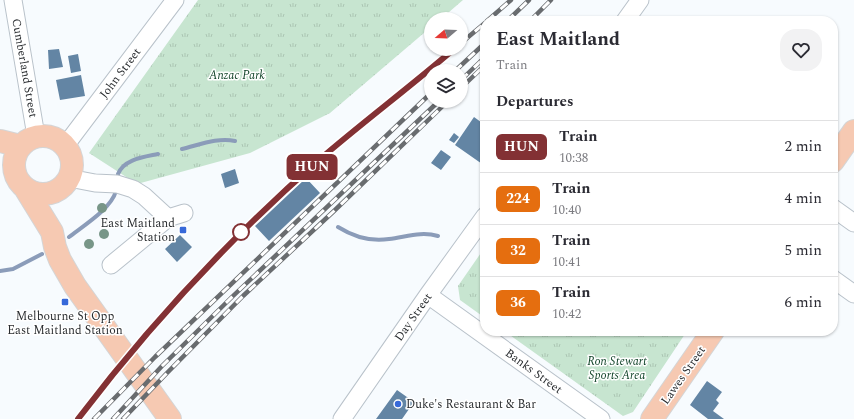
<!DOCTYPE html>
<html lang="en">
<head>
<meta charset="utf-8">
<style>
  :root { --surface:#fff; --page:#f2f2f3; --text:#2b2b33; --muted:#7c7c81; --line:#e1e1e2 }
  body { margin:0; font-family:Spectral,serif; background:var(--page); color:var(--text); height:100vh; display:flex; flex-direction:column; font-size:15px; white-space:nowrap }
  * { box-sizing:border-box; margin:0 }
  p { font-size:13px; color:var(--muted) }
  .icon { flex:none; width:22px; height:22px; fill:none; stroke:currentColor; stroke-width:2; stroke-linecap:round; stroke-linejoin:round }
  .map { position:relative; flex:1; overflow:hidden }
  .panel { position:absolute; left:480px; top:16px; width:358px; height:320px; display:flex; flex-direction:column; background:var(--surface); border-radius:16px; box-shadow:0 1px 3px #0004 }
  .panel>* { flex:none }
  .badge { padding:0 8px; border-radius:6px; font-size:14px; line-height:26px }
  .needle { width:26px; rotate:251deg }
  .buttons { position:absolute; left:424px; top:12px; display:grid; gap:8px }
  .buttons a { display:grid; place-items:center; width:44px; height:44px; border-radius:50%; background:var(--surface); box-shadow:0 1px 3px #0004; font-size:20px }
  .map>.badge { position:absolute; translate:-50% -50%; box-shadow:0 0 0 2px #fff }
  h2 { padding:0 16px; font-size:15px; line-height:36px }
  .round { display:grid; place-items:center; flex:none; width:42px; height:42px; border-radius:16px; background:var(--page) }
  .overview { display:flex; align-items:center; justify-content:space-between; height:68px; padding:0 16px }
  h1 { font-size:19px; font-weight:700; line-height:30px }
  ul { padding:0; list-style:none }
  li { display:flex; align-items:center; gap:12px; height:52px; padding:0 16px; border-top:1px solid var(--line) }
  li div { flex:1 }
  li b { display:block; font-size:15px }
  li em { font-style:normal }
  li .badge { min-width:44px; font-weight:700; text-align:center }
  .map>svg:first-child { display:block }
  .park { fill:url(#park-tufts) }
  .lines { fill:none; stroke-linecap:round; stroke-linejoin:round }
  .stream { stroke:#8b9cb9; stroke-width:4 }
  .building { fill:#6385a4 }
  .minor-casing { stroke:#b9c2ca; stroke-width:19 }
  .major-casing { stroke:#d4d5d6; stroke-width:24 }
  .minor { stroke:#fff; stroke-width:17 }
  .major { stroke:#f6c9b2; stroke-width:22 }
  .rail-casing { stroke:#696c6f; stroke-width:4.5 }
  .rail { stroke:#fff; stroke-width:3; stroke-dasharray:9; stroke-linecap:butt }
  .tree { fill:#789688 }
  .line-casing { stroke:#fff; stroke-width:9 }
  .line { stroke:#833134; stroke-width:6 }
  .poi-dot { fill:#3769d9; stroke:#fff; stroke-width:1.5 }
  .stop-dot { fill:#fff; stroke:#833134; stroke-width:2 }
  .labels { text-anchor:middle; stroke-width:3; stroke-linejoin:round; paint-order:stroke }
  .street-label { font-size:12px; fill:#2a2d30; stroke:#fff }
  .park-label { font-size:12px; font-style:italic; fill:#104328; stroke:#fff }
  .poi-label { font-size:12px; fill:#2a2d30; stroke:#fff; text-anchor:end }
</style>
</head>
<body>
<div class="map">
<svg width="854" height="419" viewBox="0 0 854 419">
  <defs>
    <pattern id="park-tufts" width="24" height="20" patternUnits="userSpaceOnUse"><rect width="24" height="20" fill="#c7e5d0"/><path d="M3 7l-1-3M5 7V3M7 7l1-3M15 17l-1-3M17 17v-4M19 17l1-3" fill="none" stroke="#abc5b3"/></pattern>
  </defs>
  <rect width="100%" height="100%" fill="#f7fbfe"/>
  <path class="park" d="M198 0H463L441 19H431V27L330 113 250 153 137 184 89 153Z
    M485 247V318L460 300 458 286Z
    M504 331H687L633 412 623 416Z"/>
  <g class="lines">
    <path class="stream" d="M182 149C199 145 218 137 235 141
      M118 174C124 159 144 157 158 154
      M338 227C354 237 370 242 389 239 406 237 421 231 438 236
      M69 237C83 226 111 209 116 191
      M0 271 13 269 42 254"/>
  </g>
  <path class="building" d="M59 49 63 67 49 69 48 50Z
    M78 54 81 71 71 73 68 56Z
    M81 75 85 96 60 100 56 80Z
    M474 117 485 125V166L455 145Z
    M454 133 459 137 454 143 449 140Z
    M441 150 451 157 441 170 431 163Z
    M235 169 239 183 225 188 221 174Z
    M306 178 320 193 269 241 255 226Z
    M180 235 192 247 177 262 165 249Z
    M707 381 722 392 716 400 719 403 713 411 724 419H708L690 405Z
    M397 390 414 402 402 419H376Z"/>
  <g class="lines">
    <defs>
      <path id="minor" d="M13 0 36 136
        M625 21 640 0
        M65 146 175 0
        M69 178 95 183 117 184 133 189 144 196 168 218
        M833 208 854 223
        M111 265 168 218 184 213
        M833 279 854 294
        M428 295 601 419
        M342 419 428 295 485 216"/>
      <path id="major" d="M14 165a29 29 0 1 1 58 0a29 29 0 1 1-58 0Z
        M0 141 20 146
        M833 161 854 131
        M25 188 52 232 55 247 60 260 75 286 170 419
        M652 419 713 331"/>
    </defs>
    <use href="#minor" class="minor-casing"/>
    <use href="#major" class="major-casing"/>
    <use href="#minor" class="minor"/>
    <use href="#major" class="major"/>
    <defs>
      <path id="rail" d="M487 21 511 0
        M507 21 529 0
        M530 21 551 0
        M461 43 485 23
        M455 71 485 43
        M461 80 485 57
        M461 88 485 65
        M78 419C150 324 230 239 319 161 363 122 410 87 454 49
        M94 419 155 357 431 93
        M113 419 162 366 233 296 439 101
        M123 419 167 373 243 296 334 211 448 101"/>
    </defs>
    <use href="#rail" class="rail-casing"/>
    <use href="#rail" class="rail"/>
  </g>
  <g class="tree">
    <circle cx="102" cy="208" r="5"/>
    <circle cx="104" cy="234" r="5"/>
    <circle cx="89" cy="244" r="5"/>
  </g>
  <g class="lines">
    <defs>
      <path id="line" d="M78 419C151 323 228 240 319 160 363 122 410 87 454 49"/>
    </defs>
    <use href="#line" class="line-casing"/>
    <use href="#line" class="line"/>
  </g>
  <g class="poi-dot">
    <rect x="179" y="226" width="8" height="8" rx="2"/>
    <rect x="61" y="298" width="8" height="8" rx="2"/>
    <circle cx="398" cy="404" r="4"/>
  </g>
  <circle class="stop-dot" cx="241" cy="232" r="8"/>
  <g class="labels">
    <g class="street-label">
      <text transform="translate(25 68) rotate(80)" y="4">Cumberland Street</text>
      <text transform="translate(120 73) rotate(-53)" y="4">John Street</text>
      <text transform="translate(413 317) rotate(-55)" y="4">Day Street</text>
      <text transform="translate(534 371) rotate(36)" y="4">Banks Street</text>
      <text transform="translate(683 375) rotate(-55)" y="4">Lawes Street</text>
    </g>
    <g class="park-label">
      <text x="237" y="79">Anzac Park</text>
      <text x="617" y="365">Ron Stewart<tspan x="617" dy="14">Sports Area</tspan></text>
    </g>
    <g class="poi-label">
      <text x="175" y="227">East Maitland<tspan x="175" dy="14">Station</tspan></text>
      <text x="65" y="320" text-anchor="middle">Melbourne St Opp<tspan x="65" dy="14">East Maitland Station</tspan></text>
      <text x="406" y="408" text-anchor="start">Duke's Restaurant &amp; Bar</text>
    </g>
  </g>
</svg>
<div class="buttons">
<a><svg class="needle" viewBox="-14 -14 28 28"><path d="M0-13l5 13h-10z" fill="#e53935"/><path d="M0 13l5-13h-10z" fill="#7c7c81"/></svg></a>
<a><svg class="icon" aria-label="layers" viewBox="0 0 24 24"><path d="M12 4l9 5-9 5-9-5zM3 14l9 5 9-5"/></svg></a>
</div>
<b class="badge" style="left:312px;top:167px;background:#833134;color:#fff">HUN</b>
<section class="panel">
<div class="overview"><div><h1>East Maitland</h1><p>Train</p></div><a class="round"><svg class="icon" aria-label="heart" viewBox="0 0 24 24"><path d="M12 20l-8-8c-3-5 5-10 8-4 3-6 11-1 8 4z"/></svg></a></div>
<h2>Departures</h2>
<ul>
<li><span class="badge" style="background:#833134;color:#fff">HUN</span><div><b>Train</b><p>10:38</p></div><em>2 min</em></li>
<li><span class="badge" style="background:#e56e0f;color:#fff">224</span><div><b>Train</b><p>10:40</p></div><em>4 min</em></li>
<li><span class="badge" style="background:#e56e0f;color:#fff">32</span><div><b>Train</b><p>10:41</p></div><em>5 min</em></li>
<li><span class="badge" style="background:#e56e0f;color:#fff">36</span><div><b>Train</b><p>10:42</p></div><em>6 min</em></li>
</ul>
</section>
</div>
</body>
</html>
